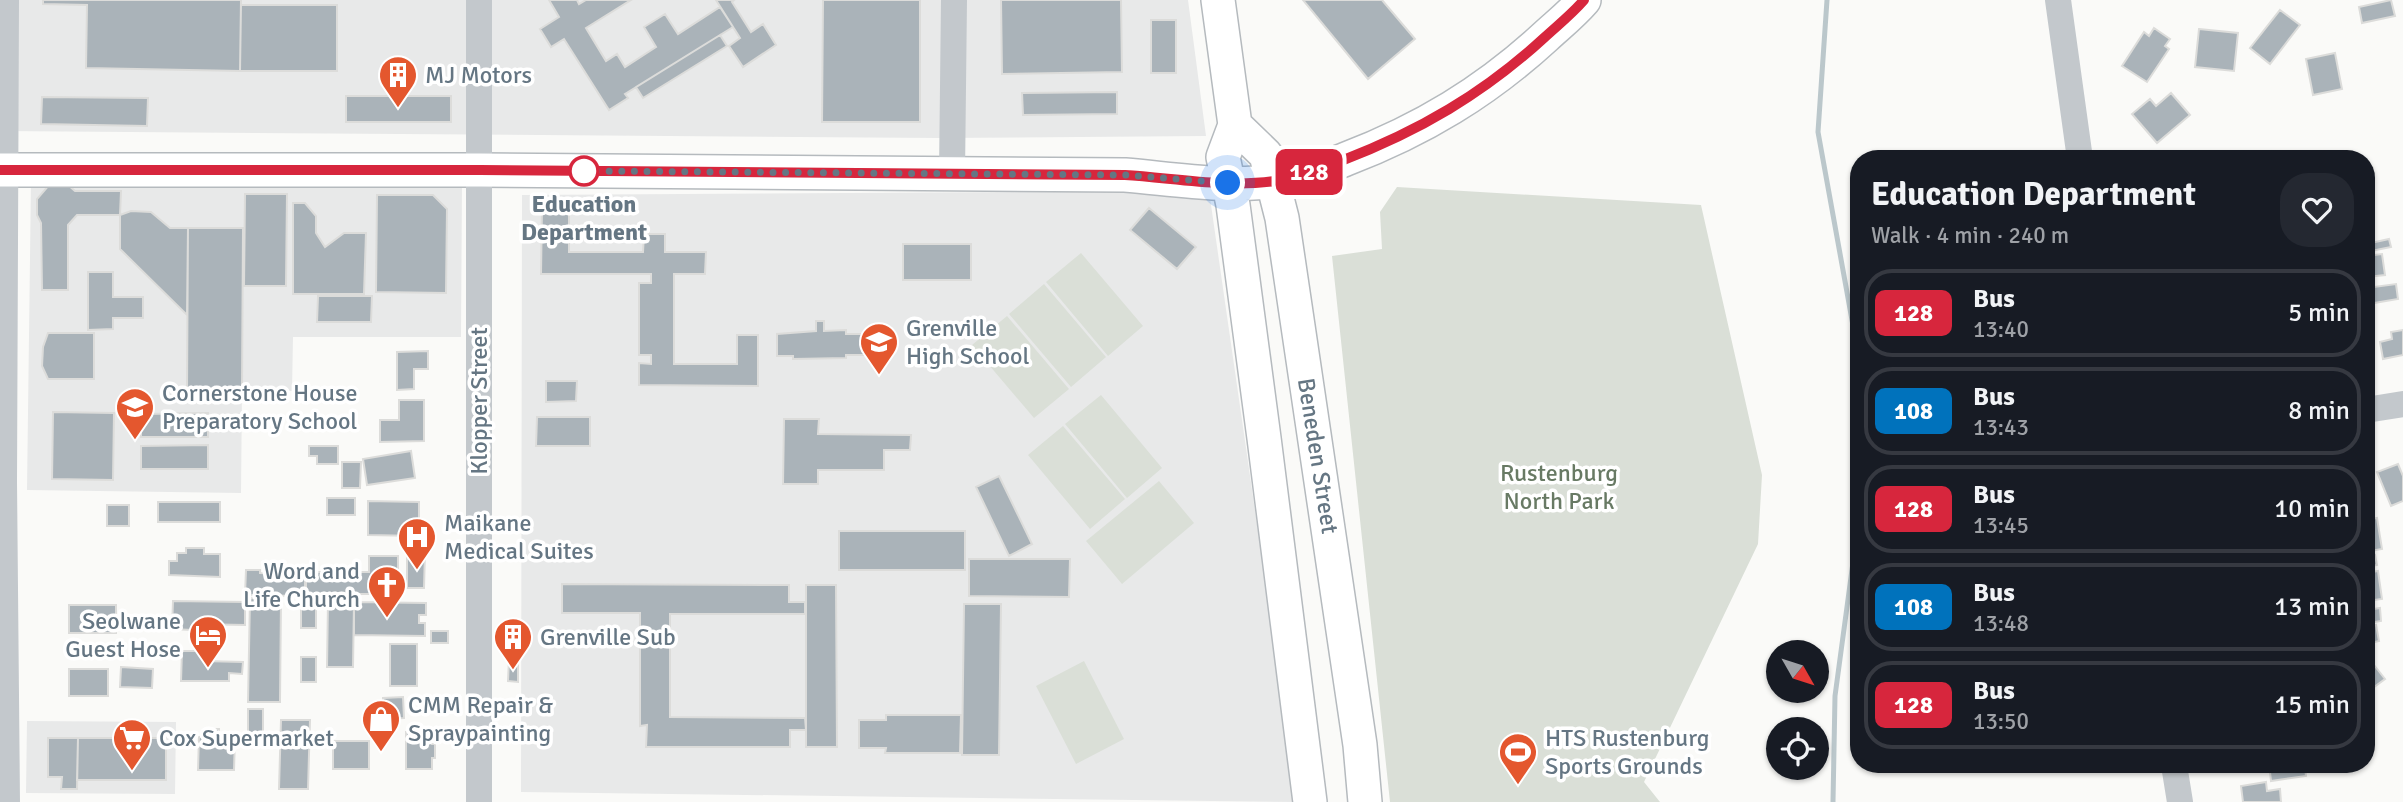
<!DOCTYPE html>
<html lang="en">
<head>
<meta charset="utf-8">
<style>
  :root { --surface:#171b24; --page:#242831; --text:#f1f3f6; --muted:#9ea1a6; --line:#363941 }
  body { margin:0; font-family:Signika,sans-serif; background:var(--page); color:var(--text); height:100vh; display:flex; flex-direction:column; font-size:26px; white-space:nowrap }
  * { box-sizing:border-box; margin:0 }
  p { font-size:23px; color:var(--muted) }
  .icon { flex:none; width:38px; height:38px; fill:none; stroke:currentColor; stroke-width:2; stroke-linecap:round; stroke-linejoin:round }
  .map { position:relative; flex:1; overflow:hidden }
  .side { position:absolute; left:1850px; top:150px; width:525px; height:623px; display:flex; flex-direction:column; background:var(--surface); border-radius:28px; box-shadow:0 2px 5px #0004 }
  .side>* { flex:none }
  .badge { padding:0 14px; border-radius:10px; font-size:24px; line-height:46px }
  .needle { width:46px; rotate:129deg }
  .buttons { position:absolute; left:1766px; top:640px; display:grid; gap:14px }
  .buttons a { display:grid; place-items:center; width:63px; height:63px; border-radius:50%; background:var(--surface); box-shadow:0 2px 5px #0004; font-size:35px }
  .you { position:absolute; width:35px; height:35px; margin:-18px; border:5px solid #fff; border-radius:50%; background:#1a73e8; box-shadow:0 0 0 10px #1a73e833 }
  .map>.badge { position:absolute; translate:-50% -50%; box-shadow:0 0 0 4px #fff }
  .round { display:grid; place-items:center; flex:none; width:74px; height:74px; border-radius:28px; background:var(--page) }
  .head { display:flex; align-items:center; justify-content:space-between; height:119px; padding:0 21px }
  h1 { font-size:33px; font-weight:800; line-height:52px }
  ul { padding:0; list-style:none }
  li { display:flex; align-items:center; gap:21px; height:88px; margin:0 14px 10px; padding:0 7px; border:4px solid var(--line); border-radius:28px }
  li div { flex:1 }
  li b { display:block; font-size:26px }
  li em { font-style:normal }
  li .badge { min-width:77px; font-weight:700; text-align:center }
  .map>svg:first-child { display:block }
  .built { fill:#e8e9e9 }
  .green { fill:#dadfd7 }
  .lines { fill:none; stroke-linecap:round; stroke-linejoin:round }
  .stream { stroke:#bbc7cb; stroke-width:5 }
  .building { fill:#aab3b9; stroke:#dcdcda; stroke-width:2 }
  .major-casing { stroke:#b5babe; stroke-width:36 }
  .minor { stroke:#c3c8cc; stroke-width:26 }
  .major { stroke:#fff; stroke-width:33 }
  .line-casing { stroke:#fff; stroke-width:16 }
  .line { stroke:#d7263d; stroke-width:10 }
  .walk { stroke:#657683; stroke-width:7; stroke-dasharray:0 12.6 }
  .stop-dot { fill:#fff; stroke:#d7263d; stroke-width:3.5 }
  .labels { text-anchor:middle; stroke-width:7; stroke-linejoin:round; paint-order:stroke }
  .poi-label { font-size:24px; fill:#657683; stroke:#fff; text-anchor:start }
  .stop-label { font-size:24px; font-weight:bold; fill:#657683; stroke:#fff }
  .street-label { font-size:24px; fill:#657683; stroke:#fff }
  .park-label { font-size:24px; fill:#687a64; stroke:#fff }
</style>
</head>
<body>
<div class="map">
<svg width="2403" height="802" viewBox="0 0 2403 802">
  <rect width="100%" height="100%" fill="#fafaf8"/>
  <path class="built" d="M0 0H1188L1206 136 939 138 0 131Z
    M31 181 462 183 461 337H293L292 391H242L241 493 27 490Z
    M1209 191 1297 802 521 792 522 195Z
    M27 721 176 722 175 794 26 793Z"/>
  <path class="green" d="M1397 187 1701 205 1762 475 1758 544 1644 782 1660 802H1390L1332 256 1382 249 1380 212Z
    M1081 253 1143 326 1108 356 1046 282Z
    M1044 284 1106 357 1071 387 1009 314Z
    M1007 316 1069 389 1034 418 972 345Z
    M1101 395 1162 468 1127 498 1065 424Z
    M1063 426 1125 499 1090 529 1028 455Z
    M1159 481 1194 523 1122 584 1086 541Z
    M1084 661 1124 739 1076 764 1036 686Z"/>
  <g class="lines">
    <path class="stream" d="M1827 0 1818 132 1854 331 1856 540 1835 696 1833 802"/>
  </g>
  <path class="building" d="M43 0H241L240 71 86 68 87 5 43 4Z
    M549 0H577L579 4 586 0H631L586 28 606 61 617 54 625 67 656 47 644 27 665 14 678 34 720 7 733 27 625 94 628 98 609 110 564 39 551 47 540 29 559 17Z
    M716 0H734L732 2 751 32 763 24 776 45 743 67 729 46 740 38Z
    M823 0H920V122H822Z
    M1001 0H1121L1122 72 1002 74Z
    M1303 0H1382L1415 39 1368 79Z
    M2391 0 2395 16 2362 23 2359 7Z
    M241 5H337V71H240Z
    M2280 10 2300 25 2270 64 2250 48Z
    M1151 20H1176V73H1151Z
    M2154 28 2170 39 2165 46 2169 49 2147 82 2122 66 2144 32 2149 36Z
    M2199 29 2238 33 2234 71 2195 67Z
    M720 35 727 46 643 98 636 87Z
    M2335 53 2342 89 2313 95 2306 59Z
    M1117 92V114L1023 115 1022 93Z
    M2171 93 2190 115 2157 143 2132 114 2150 99 2156 106Z
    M346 96H451V122H346Z
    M42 97 148 98 147 126 41 124Z
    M49 185H68L75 191H121L120 215H77L68 225V290H42L41 223 37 215V199Z
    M245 194H287L286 286H244Z
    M377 195H433L447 209 446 293 376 292Z
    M293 203H305L316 216V233L325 247 344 233H366L364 294H293Z
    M542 207H569V252H643L644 234H665V252H706L705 274H674V364H737V335H758V386L639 385V363L651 364V355H639V283H651V274H541Z
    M1149 208 1196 247 1177 269 1130 230Z
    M131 211 151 212 170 228H188L187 315 120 249V215Z
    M188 228H243L242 390H187Z
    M2389 239 2391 247 2366 252V244Z
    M903 244H971V280H903Z
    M2382 254 2385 275 2367 277 2366 256Z
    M88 272H113V297H143V318H113V329L88 330Z
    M2396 284 2398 299 2368 304 2366 288Z
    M318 296H372L371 322H317Z
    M816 321H824V331L846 330V334H864V355H846V358L793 359V356H777V334L816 331Z
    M2403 330V355L2383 359 2380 342 2392 339 2391 332Z
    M48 333H94V379H48L42 366 43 347Z
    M428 351V369H414V389L397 390V352Z
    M546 381H577L576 401 546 402Z
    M399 400H424V441L380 442V420H399Z
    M53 412 114 413 113 480 52 479Z
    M208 413V437H141V414Z
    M537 417H590V446H536Z
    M784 419H819L818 434 911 435 910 450H884V470H818V484H783Z
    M208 445V469H141V446Z
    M309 446H338V464H317V456H309Z
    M411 451 415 478 367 485 363 459Z
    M342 462H361L360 488H342Z
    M2398 464 2403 476V501L2391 506 2377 472Z
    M999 476 1032 544 1009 556 976 487Z
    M327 498H355V515H327Z
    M368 501 419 502V536L368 535Z
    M158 502H220V522H158Z
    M107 505H129V526H107Z
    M2377 518 2382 549 2370 551 2366 520Z
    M839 531H965V570H839Z
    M186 548H204V554H220V577L169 575V561H177V553H186Z
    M407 552H425L424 588H407Z
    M2375 555 2377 565 2366 567V557Z
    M369 556H398V594H306V572H369Z
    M969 559H1070L1069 597 969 596Z
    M246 570H260V573L294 574V570H305V596L245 595Z
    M2378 571 2382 599 2366 601V573Z
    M562 584 789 585V602H805V614H670V717L805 718 806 730H790V747H646L647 725 640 726V613H562Z
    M806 585H836L837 747H806Z
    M250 598 281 599 280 702H248Z
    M173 601 245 602V625L193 624 192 630 172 629Z
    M328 602H354L353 667H327Z
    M354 602 426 603V615H419V623H425V636L354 635Z
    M301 603H316V628H301Z
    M964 604H1001L999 755H962Z
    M69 605H116V633H69Z
    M2380 608 2381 621 2368 623 2367 610Z
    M2376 625 2379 641 2366 644V627Z
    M431 631H448V643H431Z
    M390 644H417V686H390Z
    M182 651H204V661L243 662 242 674 229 673V681H181Z
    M301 657H316V682H301Z
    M509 659 518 660V682L508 681Z
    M2374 665 2385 679 2366 693V671Z
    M121 667 153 669 152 688 120 687Z
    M69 669H108V696H69Z
    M403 697 404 718 383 719V698Z
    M248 709H263V734H248Z
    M886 715H961L960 753H885L886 748H859V720H886Z
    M281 720H310L308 789H279Z
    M208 729H219V737L235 738 234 770H198L199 737H207Z
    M406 732H432V744H435V758H432V769H406Z
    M48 738H78L77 789H61L62 777H48Z
    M78 738H166V780H77Z
    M333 741H369V769H333Z
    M2305 768 2306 776 2271 781 2270 772Z
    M2266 782 2267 791 2280 789 2281 802H2243L2241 786Z"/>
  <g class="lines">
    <defs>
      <path id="major" d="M1218 0 1235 125 1223 157 1233 205 1264 438 1310 802
        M1235 125 1266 155 1282 218 1360 745 1365 802
        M0 170H480L1125 175C1174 179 1226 188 1275 181 1299 178 1323 168 1346 159 1422 130 1485 92 1545 37 1558 25 1572 14 1584 0"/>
    </defs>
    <use href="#major" class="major-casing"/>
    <path class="minor" d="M6 0 4 482 7 802
      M2058 0 2080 159
      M952 174 954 0
      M2366 410 2403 404
      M2174 765 2180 802
      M479 802V0"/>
    <use href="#major" class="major"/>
  </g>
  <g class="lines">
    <defs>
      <path id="line" d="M0 170H480L1125 175C1174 178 1226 188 1275 181 1297 178 1319 169 1341 161 1419 131 1483 94 1545 37 1558 25 1572 14 1584 0"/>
    </defs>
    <use href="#line" class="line-casing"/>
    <use href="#line" class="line"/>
    <path class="walk" d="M584 171 1125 175 1228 183"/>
  </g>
  <defs>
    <symbol id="building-pin" viewBox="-11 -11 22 30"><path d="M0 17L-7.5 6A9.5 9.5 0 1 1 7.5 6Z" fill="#e4572e" stroke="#fff"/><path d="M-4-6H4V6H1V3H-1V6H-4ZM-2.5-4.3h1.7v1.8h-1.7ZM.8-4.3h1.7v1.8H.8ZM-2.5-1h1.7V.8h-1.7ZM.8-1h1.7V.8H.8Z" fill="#fff"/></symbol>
    <symbol id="school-pin" viewBox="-11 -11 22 30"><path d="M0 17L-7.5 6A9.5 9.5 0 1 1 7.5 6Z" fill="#e4572e" stroke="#fff"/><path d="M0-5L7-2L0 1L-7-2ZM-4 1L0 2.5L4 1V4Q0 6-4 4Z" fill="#fff"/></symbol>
    <symbol id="hospital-pin" viewBox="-11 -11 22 30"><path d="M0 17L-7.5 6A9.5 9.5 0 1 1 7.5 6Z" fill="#e4572e" stroke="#fff"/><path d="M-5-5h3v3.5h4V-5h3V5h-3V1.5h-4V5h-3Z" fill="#fff"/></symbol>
    <symbol id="church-pin" viewBox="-11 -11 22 30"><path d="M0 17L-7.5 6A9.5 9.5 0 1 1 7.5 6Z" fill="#e4572e" stroke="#fff"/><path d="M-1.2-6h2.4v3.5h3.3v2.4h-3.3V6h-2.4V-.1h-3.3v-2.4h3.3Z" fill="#fff"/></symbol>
    <symbol id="hotel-pin" viewBox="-11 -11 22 30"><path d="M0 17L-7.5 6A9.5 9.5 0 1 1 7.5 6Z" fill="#e4572e" stroke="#fff"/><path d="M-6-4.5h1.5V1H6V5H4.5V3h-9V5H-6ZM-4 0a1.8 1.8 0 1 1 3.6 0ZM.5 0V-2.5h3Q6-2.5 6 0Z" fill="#fff"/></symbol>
    <symbol id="shop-pin" viewBox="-11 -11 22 30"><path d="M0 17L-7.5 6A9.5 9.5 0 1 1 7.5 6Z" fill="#e4572e" stroke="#fff"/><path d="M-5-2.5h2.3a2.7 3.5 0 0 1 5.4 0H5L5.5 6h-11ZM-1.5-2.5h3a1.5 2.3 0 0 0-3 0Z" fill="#fff"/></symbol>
    <symbol id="supermarket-pin" viewBox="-11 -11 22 30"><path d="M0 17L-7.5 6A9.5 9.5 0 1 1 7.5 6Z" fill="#e4572e" stroke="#fff"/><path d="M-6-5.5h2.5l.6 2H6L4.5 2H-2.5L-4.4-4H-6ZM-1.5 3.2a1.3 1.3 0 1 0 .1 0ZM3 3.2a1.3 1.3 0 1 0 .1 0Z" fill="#fff"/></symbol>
    <symbol id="stadium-pin" viewBox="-11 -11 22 30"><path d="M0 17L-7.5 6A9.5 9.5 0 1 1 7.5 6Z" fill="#e4572e" stroke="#fff"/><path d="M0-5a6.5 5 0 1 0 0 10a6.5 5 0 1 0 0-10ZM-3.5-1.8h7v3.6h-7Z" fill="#fff"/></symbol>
  </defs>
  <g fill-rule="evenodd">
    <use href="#building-pin" x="376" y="53" width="44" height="60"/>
    <use href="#school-pin" x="857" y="320" width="44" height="60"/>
    <use href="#school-pin" x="113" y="385" width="44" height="60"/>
    <use href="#hospital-pin" x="395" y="515" width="44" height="60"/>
    <use href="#church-pin" x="365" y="563" width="44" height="60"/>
    <use href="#hotel-pin" x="186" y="613" width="44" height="60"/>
    <use href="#building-pin" x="491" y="615" width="44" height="60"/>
    <use href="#shop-pin" x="359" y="697" width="44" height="60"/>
    <use href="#supermarket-pin" x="110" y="716" width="44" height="60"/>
    <use href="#stadium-pin" x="1496" y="730" width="44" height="60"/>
  </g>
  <circle class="stop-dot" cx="584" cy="171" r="14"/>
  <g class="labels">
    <g class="poi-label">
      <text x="425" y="83">MJ Motors</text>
      <text x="906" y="336">Grenville<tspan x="906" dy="28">High School</tspan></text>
      <text x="162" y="401">Cornerstone House<tspan x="162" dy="28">Preparatory School</tspan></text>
      <text x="444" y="531">Maikane<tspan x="444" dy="28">Medical Suites</tspan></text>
      <text x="360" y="579" text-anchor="end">Word and<tspan x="360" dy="28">Life Church</tspan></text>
      <text x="181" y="629" text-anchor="end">Seolwane<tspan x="181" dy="28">Guest Hose</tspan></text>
      <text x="540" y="645">Grenville Sub</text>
      <text x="408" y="713">CMM Repair &amp;<tspan x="408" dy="28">Spraypainting</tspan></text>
      <text x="159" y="746">Cox Supermarket</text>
      <text x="1545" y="746">HTS Rustenburg<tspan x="1545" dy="28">Sports Grounds</tspan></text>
    </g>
    <g class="stop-label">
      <text x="584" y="212">Education<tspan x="584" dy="28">Department</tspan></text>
    </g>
    <g class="street-label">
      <text transform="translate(479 401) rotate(-90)" y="8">Klopper Street</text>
      <text transform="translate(1318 456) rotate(81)" y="8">Beneden Street</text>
    </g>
    <g class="park-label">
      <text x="1559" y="481">Rustenburg<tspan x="1559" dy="28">North Park</tspan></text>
    </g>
  </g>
</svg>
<div class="buttons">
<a><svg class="needle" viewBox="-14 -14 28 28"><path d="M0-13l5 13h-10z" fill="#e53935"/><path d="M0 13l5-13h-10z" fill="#9ea1a6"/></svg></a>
<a><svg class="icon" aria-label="locate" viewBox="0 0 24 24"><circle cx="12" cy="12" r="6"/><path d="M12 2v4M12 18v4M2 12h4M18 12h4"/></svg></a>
</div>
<div class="you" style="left:1228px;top:183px"></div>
<b class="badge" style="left:1309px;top:172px;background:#d7263d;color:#fff">128</b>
<section class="side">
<div class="head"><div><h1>Education Department</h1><p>Walk · 4 min · 240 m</p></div><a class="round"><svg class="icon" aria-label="heart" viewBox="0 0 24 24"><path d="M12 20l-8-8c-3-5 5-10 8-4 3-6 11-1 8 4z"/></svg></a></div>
<ul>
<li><span class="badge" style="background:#d7263d;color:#fff">128</span><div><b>Bus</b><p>13:40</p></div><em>5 min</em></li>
<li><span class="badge" style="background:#0072bc;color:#fff">108</span><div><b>Bus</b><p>13:43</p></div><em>8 min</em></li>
<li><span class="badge" style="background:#d7263d;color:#fff">128</span><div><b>Bus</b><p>13:45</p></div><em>10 min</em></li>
<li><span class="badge" style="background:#0072bc;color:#fff">108</span><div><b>Bus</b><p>13:48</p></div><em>13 min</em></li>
<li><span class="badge" style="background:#d7263d;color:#fff">128</span><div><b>Bus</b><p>13:50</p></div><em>15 min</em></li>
</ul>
</section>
</div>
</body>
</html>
